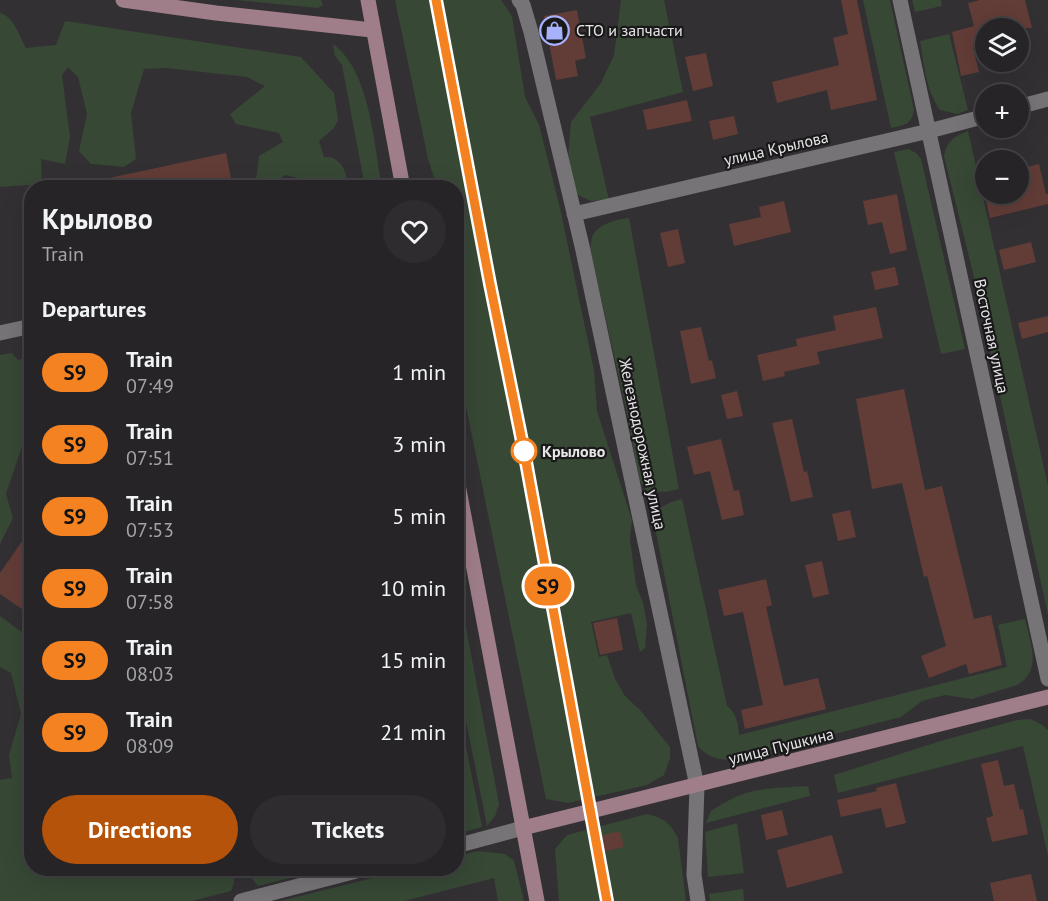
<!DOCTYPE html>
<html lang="en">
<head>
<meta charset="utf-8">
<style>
  :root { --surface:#262427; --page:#2e2c2f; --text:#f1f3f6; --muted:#a4a4a7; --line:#424144; --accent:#b45309 }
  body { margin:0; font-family:"PT Sans",sans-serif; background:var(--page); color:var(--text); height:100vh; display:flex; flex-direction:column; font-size:22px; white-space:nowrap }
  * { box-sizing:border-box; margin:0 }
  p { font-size:20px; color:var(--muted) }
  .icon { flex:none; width:33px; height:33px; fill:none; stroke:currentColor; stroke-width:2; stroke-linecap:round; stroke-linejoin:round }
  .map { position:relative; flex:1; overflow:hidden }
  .details { position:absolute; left:24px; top:180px; width:440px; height:696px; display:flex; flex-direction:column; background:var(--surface); border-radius:24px; box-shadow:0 6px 24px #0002,0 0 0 2px var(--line) }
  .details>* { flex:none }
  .badge { padding:0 12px; border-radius:20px; font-size:21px; line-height:39px }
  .fabs { position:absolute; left:975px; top:18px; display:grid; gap:12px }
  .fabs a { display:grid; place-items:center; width:54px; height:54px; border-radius:50%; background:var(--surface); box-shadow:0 6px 24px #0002,0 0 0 2px var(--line); font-size:30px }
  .map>.badge { position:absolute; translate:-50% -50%; box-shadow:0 0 0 3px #fff }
  h2 { padding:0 18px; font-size:22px; line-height:54px }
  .round { display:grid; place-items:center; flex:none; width:63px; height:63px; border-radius:32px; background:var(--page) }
  .summary { display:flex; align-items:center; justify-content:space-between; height:102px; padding:0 18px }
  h1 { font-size:28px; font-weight:700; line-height:45px }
  .action { display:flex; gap:12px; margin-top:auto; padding:12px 18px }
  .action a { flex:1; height:69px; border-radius:36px; background:var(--accent); color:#fff; font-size:24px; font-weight:700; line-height:69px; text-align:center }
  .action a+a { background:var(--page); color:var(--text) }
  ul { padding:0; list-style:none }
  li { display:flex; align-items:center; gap:18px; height:72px; padding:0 18px }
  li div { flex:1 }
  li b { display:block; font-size:22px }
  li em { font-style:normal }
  li .badge { min-width:66px; font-weight:700; text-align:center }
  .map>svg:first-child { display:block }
  .green { fill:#374835 }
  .building { fill:#623c37 }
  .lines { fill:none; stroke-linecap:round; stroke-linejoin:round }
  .street { stroke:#777478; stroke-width:15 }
  .secondary { stroke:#9f7e8a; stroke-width:15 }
  .rail { stroke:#b9b7ba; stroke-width:4.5 }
  .line-casing { stroke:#fff; stroke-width:14 }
  .line { stroke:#f58220; stroke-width:9 }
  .stop-dot { fill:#fff; stroke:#f58220; stroke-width:3 }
  .labels { text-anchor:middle; stroke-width:4.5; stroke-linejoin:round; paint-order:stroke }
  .poi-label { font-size:16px; fill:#e7e5e8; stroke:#1a191a; text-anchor:start }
  .street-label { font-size:16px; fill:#e7e5e8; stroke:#1a191a }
  .stop-label { font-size:16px; font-weight:bold; fill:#e7e5e8; stroke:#1a191a; text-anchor:start }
</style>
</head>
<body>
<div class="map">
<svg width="1048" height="901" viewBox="0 0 1048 901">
  <rect width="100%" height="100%" fill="#333034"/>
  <path class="green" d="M236 0H321L323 5 318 8Z
    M395 0H501L512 16 525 97 539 125 560 208 594 370 597 411 632 520 630 539 636 585 643 603 647 624 645 648 640 652 631 613 591 622 599 657 607 655 615 679 625 696 640 710 670 747V758L664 775 647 785 568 803 546 799 456 357V188L437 187 428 159Z
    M621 0H664L683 92 590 117 609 200 591 201 578 195 572 183 568 158 571 122 601 83 614 55Z
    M863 0H890L914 110C911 125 905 125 891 128Z
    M912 0H941L942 6 915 12Z
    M0 13C14 17 19 35 26 48L56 45 65 21 301 57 334 93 338 120 334 128 319 141 324 157C342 156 347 173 348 187H304L303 179 285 175 269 187 256 180 259 156 283 142 279 133 236 124 230 114 265 86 247 77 167 68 144 69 131 113 136 159 124 167 91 164 79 151 87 114 78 77 68 67 62 75 70 137 65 164 41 159 42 184 0 187Z
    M949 34 968 110 957 114 940 110C926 90 924 65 920 41Z
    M333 44C370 70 374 145 382 187H365L342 65 335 56Z
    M968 131 1048 486V615L974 277 944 156C947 141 954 136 968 131Z
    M908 149 916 153 921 159 965 349 941 354 894 152Z
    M629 218 679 489 665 492 647 491 639 480 627 412 590 250C591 245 591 238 593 235 600 223 618 219 629 218Z
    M12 353 18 360 31 357V444L23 443 6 494 13 518 0 544V355Z
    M682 499 727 706C737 713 738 724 739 735L1007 667 998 625 1025 619C1030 642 1043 671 1017 685L972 699 945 695 922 701 901 717 738 759C722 761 709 759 698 746L653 517 656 510 671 502Z
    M456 574 499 804 495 816 487 826 456 671Z
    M0 616 31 639 32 868 233 869 234 883 231 891 191 901H0V780L12 778 9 755 21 714 11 673 0 667Z
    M456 697 482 827 456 834Z
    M1031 719 1042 725 1048 730V856L1023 746 838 793 834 775 944 740 1017 720Z
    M808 786 810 796 706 823 711 811C748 786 765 789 808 786Z
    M647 814C663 818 670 822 678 838L686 901H559L555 849 567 835Z
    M737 823 744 873 708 877 705 832Z
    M477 851 505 854 514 861 524 901H498L494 878 404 901H280L409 869 456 868V857Z
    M247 869V868L324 869 258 886 247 872Z
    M743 889 744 901H710L709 894Z"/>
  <path class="building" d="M841 0H857L877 100 831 110 827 90 777 103 772 82 839 65 833 38 848 34Z
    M980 0H1025L1032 28H986V45L973 48 979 72 961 76 952 32 974 26 968 3Z
    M577 10 586 58 575 61 578 76 556 80 544 16Z
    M706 53 713 86 693 91 685 57Z
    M687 100 692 121 647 130 643 110Z
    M734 116 738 134 713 140 709 121Z
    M226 153 233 188H101L100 180Z
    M1039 164 1046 194H1048V204L990 218 986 200 1018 194V169Z
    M897 194 907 250 890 254 882 222 868 225 863 201Z
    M784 201 791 232 734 246 729 224 761 217 759 207Z
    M678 229 685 263 668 267 660 233Z
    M1031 242 1036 262 1004 270 999 250Z
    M895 267 899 285 875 290 871 272Z
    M876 307 883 338 817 352 820 364 784 372 785 376 763 381 757 355 797 346 796 339 836 330 833 316Z
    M1048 316V332L1022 339 1018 323Z
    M701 327 709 361 712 360 716 378 691 384 680 331Z
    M904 389 925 490 942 486 974 619 991 615 1002 665 969 674 966 664 929 678 921 656 946 646 927 576 924 577 902 483 872 489 856 399Z
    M737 391 743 416 727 419 721 395Z
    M792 419 804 472 807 471 813 497 791 502 772 423Z
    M721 439 734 491 739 490 744 515 722 520 710 471 694 475 687 447Z
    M850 510 856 537 838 541 832 514Z
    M32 527V616L0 594V573Z
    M822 561 829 594 813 598 805 565Z
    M766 579 772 605 766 607 784 686 818 678 826 709 745 729 741 710 763 705 743 612 724 616 718 590Z
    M617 618 623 650 600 655 593 623Z
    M998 760 1004 786 1014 784 1020 810 1023 809 1028 834 992 842 986 818 993 816 981 764Z
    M896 783 906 823 886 828 881 808 841 817 837 800 877 791 876 788Z
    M782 810 788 835 766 840 761 815Z
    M620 831 624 847 603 852 599 836Z
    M832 835 843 873 787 888 777 850Z
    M1031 874 1037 901H994L990 883Z"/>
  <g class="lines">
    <path class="street" d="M519 0 523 5 531 32 582 246 697 786 694 875 698 901
      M900 0 1048 679
      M1018 107 1048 99
      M574 214 929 131 986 116
      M0 333 32 326
      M456 846 523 828
      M241 901 368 868"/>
    <path class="secondary" d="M123 0 216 13 372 30
      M368 0 403 188
      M456 474 537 901
      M523 828 1048 697"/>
    <path class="rail" d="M436 0 490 284 524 451 607 901"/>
  </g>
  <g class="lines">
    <defs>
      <path id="line" d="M436 0 490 284 524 451 607 901"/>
    </defs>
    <use href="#line" class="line-casing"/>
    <use href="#line" class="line"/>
  </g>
  <defs>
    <symbol id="shop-ring" viewBox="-11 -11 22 22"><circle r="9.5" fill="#1a191a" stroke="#a7b1fc" stroke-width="1.5"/><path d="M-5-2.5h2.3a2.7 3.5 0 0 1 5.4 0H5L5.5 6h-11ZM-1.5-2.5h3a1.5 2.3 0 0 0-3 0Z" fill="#a7b1fc"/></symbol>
  </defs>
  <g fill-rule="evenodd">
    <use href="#shop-ring" x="538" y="14" width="33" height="33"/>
  </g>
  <circle class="stop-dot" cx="524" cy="451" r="12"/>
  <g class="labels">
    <g class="poi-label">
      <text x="576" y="36">СТО и запчасти</text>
    </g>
    <g class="street-label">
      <text transform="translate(776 148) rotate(-13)" y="6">улица Крылова</text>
      <text transform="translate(992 336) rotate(78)" y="6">Восточная улица</text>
      <text transform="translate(643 444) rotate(78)" y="6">Железнодорожная улица</text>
      <text transform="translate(781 746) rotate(-14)" y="6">улица Пушкина</text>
    </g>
    <g class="stop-label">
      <text x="542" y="457">Крылово</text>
    </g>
  </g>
</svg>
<div class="fabs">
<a><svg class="icon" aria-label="layers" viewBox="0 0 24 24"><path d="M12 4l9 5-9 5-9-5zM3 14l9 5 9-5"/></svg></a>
<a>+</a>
<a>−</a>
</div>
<b class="badge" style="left:548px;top:586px;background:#f58220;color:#111">S9</b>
<section class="details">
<div class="summary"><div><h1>Крылово</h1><p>Train</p></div><a class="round"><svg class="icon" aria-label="heart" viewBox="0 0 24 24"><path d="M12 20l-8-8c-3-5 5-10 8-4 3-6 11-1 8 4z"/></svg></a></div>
<h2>Departures</h2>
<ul>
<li><span class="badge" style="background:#f58220;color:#111">S9</span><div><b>Train</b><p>07:49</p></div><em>1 min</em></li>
<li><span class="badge" style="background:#f58220;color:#111">S9</span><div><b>Train</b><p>07:51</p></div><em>3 min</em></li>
<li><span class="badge" style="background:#f58220;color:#111">S9</span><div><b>Train</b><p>07:53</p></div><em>5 min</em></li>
<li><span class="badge" style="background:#f58220;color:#111">S9</span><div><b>Train</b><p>07:58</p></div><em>10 min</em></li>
<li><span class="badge" style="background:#f58220;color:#111">S9</span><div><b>Train</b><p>08:03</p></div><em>15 min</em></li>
<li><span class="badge" style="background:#f58220;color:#111">S9</span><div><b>Train</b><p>08:09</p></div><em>21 min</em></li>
</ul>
<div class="action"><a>Directions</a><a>Tickets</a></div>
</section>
</div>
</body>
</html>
